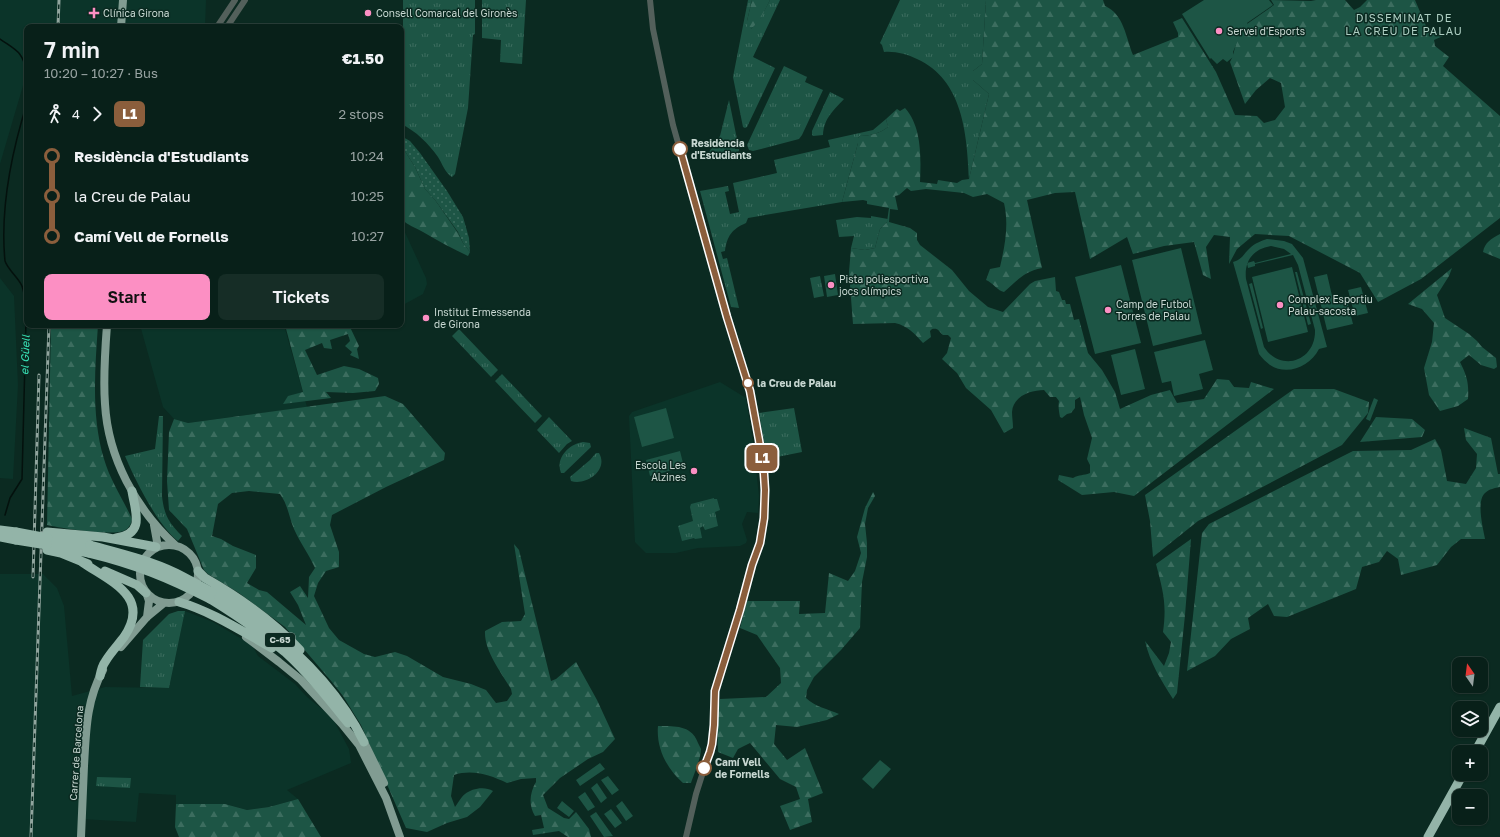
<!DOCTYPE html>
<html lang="en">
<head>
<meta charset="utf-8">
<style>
  :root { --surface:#082019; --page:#162d26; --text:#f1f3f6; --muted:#98a3a2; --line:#293e38; --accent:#fc8fc3 }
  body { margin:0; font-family:"Golos Text",sans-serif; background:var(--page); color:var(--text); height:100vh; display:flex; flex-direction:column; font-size:15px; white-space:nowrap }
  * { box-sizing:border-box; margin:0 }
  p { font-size:13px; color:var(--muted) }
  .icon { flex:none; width:22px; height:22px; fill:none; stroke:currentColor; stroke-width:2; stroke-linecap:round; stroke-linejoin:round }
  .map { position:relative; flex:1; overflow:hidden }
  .details { position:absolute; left:24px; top:24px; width:380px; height:304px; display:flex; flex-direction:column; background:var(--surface); border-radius:8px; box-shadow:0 1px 3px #0004,0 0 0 1px var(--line) }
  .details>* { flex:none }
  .badge { padding:0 8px; border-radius:6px; font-size:14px; line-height:26px }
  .needle { width:26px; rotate:346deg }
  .fabs { position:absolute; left:1452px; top:657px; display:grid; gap:8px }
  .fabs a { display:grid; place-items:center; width:36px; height:36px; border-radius:8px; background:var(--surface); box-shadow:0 1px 3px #0004,0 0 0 1px var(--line); font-size:20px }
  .map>.badge { position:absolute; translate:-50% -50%; box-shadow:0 0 0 2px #fff }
  .legs { display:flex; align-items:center; gap:6px; height:44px; padding:0 20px; font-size:13px }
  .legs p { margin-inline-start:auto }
  .summary { display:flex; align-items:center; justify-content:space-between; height:68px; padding:0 20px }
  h1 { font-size:22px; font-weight:600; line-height:30px }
  .primary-button { display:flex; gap:8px; margin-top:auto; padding:8px 20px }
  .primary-button a { flex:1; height:46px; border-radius:8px; background:var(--accent); color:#111; font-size:16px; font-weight:600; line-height:46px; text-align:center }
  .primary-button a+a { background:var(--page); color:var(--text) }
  ul { padding:0 20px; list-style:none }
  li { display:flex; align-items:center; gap:14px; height:40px; font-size:15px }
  li i { display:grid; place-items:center; width:6px; height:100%; margin:0 5px; background:currentColor }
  li i::after { content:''; width:10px; height:10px; margin:-5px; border:3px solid; border-radius:50%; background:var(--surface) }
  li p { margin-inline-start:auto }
  li:first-child i { background:linear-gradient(#0000 50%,currentColor 0) }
  li:last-child i { background:linear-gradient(currentColor 50%,#0000 0) }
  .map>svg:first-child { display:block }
  .built { fill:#0b3429 }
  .grass { fill:url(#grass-tufts) }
  .forest { fill:url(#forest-firs); fill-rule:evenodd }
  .garden { fill:url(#garden-dots) }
  .pitch { fill:#1d5545; fill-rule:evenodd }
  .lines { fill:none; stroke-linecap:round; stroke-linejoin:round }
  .stream { stroke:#04110d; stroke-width:1.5 }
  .minor { stroke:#53605b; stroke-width:6 }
  .major { stroke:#819c92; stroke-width:8 }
  .highway { stroke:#93b4a8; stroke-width:9 }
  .rail-casing { stroke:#91a59e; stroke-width:3 }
  .rail { stroke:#0b2a21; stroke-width:1.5; stroke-dasharray:4.5; stroke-linecap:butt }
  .highway-bridge { stroke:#93b4a8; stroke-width:9 }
  .line-1-casing { stroke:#fff; stroke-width:9 }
  .line-1 { stroke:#8b5e3c; stroke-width:6 }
  .poi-dot { fill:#fc8fc3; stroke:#0b2a21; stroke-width:1.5 }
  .stop-1-dot { fill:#fff; stroke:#8b5e3c; stroke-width:2 }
  .labels { text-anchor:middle; stroke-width:3; stroke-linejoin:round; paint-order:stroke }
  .shield { fill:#0b2a21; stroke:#8fa39c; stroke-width:1 }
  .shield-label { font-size:9px; font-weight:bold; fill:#c7d7d1 }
  .poi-label { font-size:10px; fill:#c7d7d1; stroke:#0b2a21; text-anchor:start }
  .stop-label { font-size:10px; font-weight:bold; fill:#c7d7d1; stroke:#0b2a21; text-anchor:start }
  .street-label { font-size:10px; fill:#c7d7d1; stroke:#0b2a21 }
  .neighbourhood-label { font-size:11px; letter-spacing:1px; fill:#adcec2; stroke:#0b2a21 }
  .water-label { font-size:11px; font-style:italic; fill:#39e5b8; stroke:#0b2a21 }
</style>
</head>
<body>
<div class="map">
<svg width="1500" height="837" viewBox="0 0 1500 837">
  <defs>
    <pattern id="grass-tufts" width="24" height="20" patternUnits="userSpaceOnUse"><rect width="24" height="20" fill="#1d5545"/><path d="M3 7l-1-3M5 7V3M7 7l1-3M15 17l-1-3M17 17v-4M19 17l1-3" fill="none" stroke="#3c6d5f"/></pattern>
    <pattern id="forest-firs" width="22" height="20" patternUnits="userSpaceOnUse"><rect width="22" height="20" fill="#1d5545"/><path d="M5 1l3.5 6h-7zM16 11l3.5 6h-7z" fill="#3c6d5f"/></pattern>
    <pattern id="garden-dots" width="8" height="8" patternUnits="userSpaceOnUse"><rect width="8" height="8" fill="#1d5545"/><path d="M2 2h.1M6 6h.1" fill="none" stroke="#3c6d5f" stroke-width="1.8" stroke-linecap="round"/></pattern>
  </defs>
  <rect width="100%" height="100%" fill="#0b2a21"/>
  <path class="built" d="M0 0H206L205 27H27V72L0 164Z
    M403 228 426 278 427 284 423 294 401 306V229Z
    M0 278 14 296 18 385 13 479 0 478Z
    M140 325H284L307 407 188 423 174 419 163 407Z
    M720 382 746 398 753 442 759 496 758 513 747 512 742 524 747 540 746 543 740 546 698 548 676 553H646L635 542 629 416 632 412Z
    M0 574H43L57 588 64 606 72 696 105 687 169 688 185 611 213 622 252 645 258 656 295 684 307 697 332 717 349 749 351 763 287 790 298 799 269 807 247 810 225 804H176V795L139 793 136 822 80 819 79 837H0Z"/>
  <path class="grass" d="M403 0H475V34L473 35 468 108 455 174 452 177C445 173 442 163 438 157 428 143 416 131 401 124V48L403 32Z
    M482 0H526L522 64 500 62 501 40 482 38Z
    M748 0H752L747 21 751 29 760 19 770 0H780L753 57 775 68 747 127 745 128 743 127 733 77Z
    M900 0H986L982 64 973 71V80L989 94 969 179C967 134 963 80 917 59 907 54 895 51 884 52L882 45 880 43Z
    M784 66 807 77 805 82 823 90 802 135 799 139 753 151 749 150 747 145Z
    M830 92 844 99C833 111 824 118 823 135L813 136 812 135V131Z
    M729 100 738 144 734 146 735 149H739V151L735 154 706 160 705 158 720 136Z
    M886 119 888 127C881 133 869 136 860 136L858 138V143L842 202 748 218 746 223C732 229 727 236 725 251L721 252 723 259 727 258 739 308 731 307 700 191 728 186 729 191 725 192 730 214 739 212 733 183 777 173 774 160 830 147 828 140 873 130Z
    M871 216 888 219 887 222 880 229 875 248 865 250 851 248 854 236 839 237 836 220 857 217 871 218Z
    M820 276 824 296 814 298 810 278Z
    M459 329 498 370 491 377 452 336Z
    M502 374 542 416 535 423 495 381Z
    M794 408 802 452 767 459 759 413Z
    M159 416H163L162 496C164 515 169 523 182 536L178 541C158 526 135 480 125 456L155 449Z
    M549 417 572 441 567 444 559 453 537 430Z
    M583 442 590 443 591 447 564 473H561C555 458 569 444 583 442Z
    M596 453H599C609 470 586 486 571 481L570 477 590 460Z
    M714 498V499H717L720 510 715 512 718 526 705 530 703 526 700 528 702 538 695 539 694 538 682 541 678 526 693 521 690 507 691 504Z
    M178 611H185L169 688 140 687 143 640 169 614Z
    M97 777 131 778 130 788 96 786Z"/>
  <path class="forest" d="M752 0H770L760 20 751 29 747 28V21Z
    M986 0H1103L1105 6C1124 14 1126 38 1133 55L1178 37V33L1173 22 1182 18 1216 72 1235 115 1257 116 1264 123 1275 120 1285 107 1281 83 1270 78 1256 90 1245 104 1230 62C1235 54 1235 40 1241 33 1243 31 1247 30 1250 29L1247 24 1274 5 1271 0 1311 1 1316 0H1345L1354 10 1360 7 1367 0H1415L1426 26 1443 36 1434 40 1435 46 1449 57 1443 66 1500 116V218L1421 279 1378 302 1360 273 1289 236 1255 234 1237 249 1229 264 1230 237 1214 235 1206 247 1211 279 1203 275 1194 242 1164 246 1133 254 1127 237 1090 259 1075 192 1055 193 1027 200 1042 268C1023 272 1018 280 1004 292 998 291 993 283 986 280L990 269 1000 267C1005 245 1009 225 1004 203L987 194 973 197 964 193 926 189 911 191 907 188 899 195 895 196 898 210 890 209 889 222 910 228 917 233V240L920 245 952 270 969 291 988 307 1003 312 1030 284 1035 281 1055 277 1056 291 1059 292 1062 300H1065L1066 304H1070L1074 320 1079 319 1088 353 1102 370 1115 392 1120 409 1151 395 1170 390 1177 403 1204 399 1217 379 1229 380 1234 387 1249 388 1251 382 1274 389 1134 496 1114 492 1082 495 1058 480 1059 475 1073 478C1080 474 1083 476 1090 473V465L1087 459 1092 438 1084 415 1080 397 1075 400V408L1071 413 1067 414 1062 418 1060 417C1059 412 1058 406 1059 401L1056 397H1050L1044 390C1031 390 1013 396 1012 412 1012 417 1013 423 1013 428L1004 433 991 410 966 388 957 373 942 359 947 353 951 338 948 335H943C938 331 939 328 932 329L930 331 931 337 923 343C915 334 908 326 895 323L853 324 849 272 851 248 865 250 875 248 880 229 887 222 889 208 867 204V201L863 200 842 202 858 143V138L860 136C869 136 881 133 888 127L886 119 897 109 900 111 905 108C922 127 921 158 920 182L937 184 938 180 957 183 962 180 969 179 989 94 973 80V71L982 64Z
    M401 145 415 167 425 189 435 200 458 233 463 243 470 252 468 256C453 249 438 241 423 232 414 227 409 226 401 219Z
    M1500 234V259L1483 252C1485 242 1491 239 1500 234Z
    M1452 268 1449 276 1437 295 1445 318 1469 334 1477 341 1482 347 1496 358 1497 367 1494 369 1481 365 1469 355 1460 362C1467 376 1469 383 1468 399L1458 406 1440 411 1429 395 1424 368 1432 342 1434 323 1422 309 1408 304Z
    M51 325H98C95 369 91 416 104 459 110 480 123 499 132 519 131 525 128 529 123 531 112 536 60 528 47 525Z
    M285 325H349L359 346 357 349 359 359 350 355 352 352 345 346 350 341 348 334 330 340 332 349 324 348 322 343 305 350 317 375 344 366 359 369 378 378 379 384 375 391 353 393 326 392 331 398 283 404 288 396 303 392Z
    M1294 389H1334L1369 402 1368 413 1342 445 1198 521 1153 557 1150 521 1145 495Z
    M385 396 403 404 445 453 444 460 386 487 332 515 330 525 339 552V567L326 571 318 583 314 596 329 628 339 640 364 654 375 657 395 652 407 656 443 677 471 684 486 690 496 703 507 701 512 694 511 689C501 672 484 651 485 631L502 622 521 621 525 614 514 544 519 550 551 681 556 679 576 662 597 700 615 739 603 752 588 759 560 778 543 795 548 808 564 818 569 819 576 812 589 829 591 837H568L559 831 533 835 532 830 544 828 541 815 535 816C528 805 530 792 536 782V778L521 779 507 783C490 775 472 769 454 775L451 796 455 807C458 803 461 797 465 794 472 788 485 786 493 791L480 807 467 817 447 823 427 832 406 828 361 725 343 696 332 682 285 627 239 593 208 574 204 570 187 529 169 510 167 481 169 432 174 419 188 423ZM249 491 280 494C288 505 289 517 294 529 300 543 309 554 315 568L309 577 308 598 300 586 290 592 298 605 306 625 267 592 259 590 247 583 256 568V555L233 546 221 539 212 536 218 504 232 493Z
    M1376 417 1412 419 1425 430 1422 437 1360 442Z
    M1464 428 1491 438 1498 474H1500V487C1495 488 1489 489 1485 493 1476 501 1483 528 1485 539H1461L1451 547 1437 565 1401 575 1398 559 1387 551 1379 562 1362 567 1356 589 1287 617 1274 616 1268 604 1248 618 1250 629 1231 639 1215 656 1187 671 1202 533 1209 524 1353 451 1411 450 1435 439 1441 450 1447 481 1466 484 1476 468 1477 454 1466 440Z
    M873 492 875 496 868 508 865 524 867 543V557L862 582 860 628 841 650 814 677 807 690 806 698C815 707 828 709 839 714L827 720 797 727 776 725 774 744 787 760 805 748 823 793 808 799 812 822 790 830 780 806 800 799 796 787 780 779 750 743 738 749 733 758 718 752 717 718 720 699 766 697 781 683 780 668 757 635 740 628 747 601H800L799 614 825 613 829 573 848 581 855 571 861 553 857 537 865 508Z
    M1191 539 1185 615 1177 693 1173 699C1161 680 1150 663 1145 641L1164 666 1169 653 1171 642 1163 632C1167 604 1163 591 1156 564Z
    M658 726C674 726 692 725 698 743 699 745 700 747 701 749 701 758 694 774 691 783H683C667 769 656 748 658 726Z
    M298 799 321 837H179L175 827 176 804H225L247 810 269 807Z"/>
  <path class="garden" d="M401 136 410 141 420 153 447 191 463 217 469 238 470 252 463 243 458 232 435 200 425 189 415 167 401 145Z"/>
  <path class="pitch" d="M1204 0H1269L1273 5 1247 23 1250 28 1241 33 1233 52V57L1227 62 1223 59 1217 64 1211 58 1210 59 1182 14Z
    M1267 239 1284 241 1292 244 1303 258 1327 347 1319 349C1310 367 1287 376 1270 365 1266 362 1262 358 1259 354L1233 262C1243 259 1243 254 1250 248 1255 243 1261 241 1267 239ZM1271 246 1284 249 1291 254 1255 263 1254 261 1247 263 1248 268 1255 266V264L1293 255 1298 265 1315 330C1316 361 1281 373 1264 347L1246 279C1244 261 1253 249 1271 246Z
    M1181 248 1202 334 1153 346 1132 260Z
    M1121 265 1141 343 1095 354 1075 277Z
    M1292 267 1308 332 1268 342 1252 277Z
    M1295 272H1297L1311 324 1308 325Z
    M835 274 838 295 827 297 824 276Z
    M1327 274 1333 300 1346 297 1353 324 1327 330 1314 277Z
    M1252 283 1263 328 1261 329 1249 284Z
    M1361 287 1368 313 1355 316 1348 290Z
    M1205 340 1213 370 1199 374 1203 389 1174 396 1171 381 1162 383 1154 352Z
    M1135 349 1145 389 1121 395 1111 355Z
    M1374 398 1378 400 1370 421 1366 419Z
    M666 408 674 438 642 447 634 417Z
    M680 451 684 467 650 476 646 460Z
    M880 760 891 769 873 789 862 779Z
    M600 763 605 769 580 786 576 780Z
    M608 776 619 790 612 795 601 780Z
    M597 783 607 798 601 803 591 788Z
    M585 792 595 807 588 811 578 797Z
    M562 801 574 811 569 817 557 808Z
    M622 801 633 816 626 821 616 806Z
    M611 809 622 823 615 828 604 814Z
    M596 812 613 836 604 837 590 816Z"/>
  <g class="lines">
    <path class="stream" d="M0 39C17 51 22 51 27 72
      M5 515 10 498 22 479 26 319C26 308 26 297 22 286 18 277 8 270 5 261 0 210 12 151 27 103"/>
    <path class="minor" d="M650 0 653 29 673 125 727 317 750 391 759 440 765 490 764 518 760 543 752 565 740 610 715 691 714 725 712 744 696 794 686 837
      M217 27 235 0
      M227 27 245 0"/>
    <path class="major" d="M121 27 123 0
      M107 325C105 351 103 378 105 404 108 458 136 509 175 545
      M154 525 158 547
      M140 574a29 29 0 1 1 58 0a29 29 0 1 1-58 0Z
      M147 617 149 601 147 595
      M246 637 279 662 301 680 342 724 359 745 386 798 400 837
      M121 647 147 617 164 603
      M364 742 384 783
      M81 837C82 813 83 790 84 766 86 732 86 701 103 670"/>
    <path class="highway" d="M0 530 16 532
      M47 532 103 537 156 547
      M0 537 16 540
      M48 538 90 545
      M116 538C146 534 135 511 132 491
      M53 546 89 553
      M47 550 61 553 88 564
      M82 562C109 581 152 596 124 637 118 645 110 653 105 662 102 666 101 671 100 676
      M105 571 137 585 146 593
      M198 571 205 578C240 598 272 620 300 650
      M212 592C228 602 246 612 261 623 302 655 341 695 364 742
      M210 599C236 615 261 632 285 652 308 673 328 698 348 723
      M179 602C211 611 243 632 272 648
      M1475 752 1500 707
      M1428 837 1463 774"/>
    <defs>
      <path id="rail" d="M58 27 59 0
        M33 577 39 375
        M31 837 49 325"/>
    </defs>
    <use href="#rail" class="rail-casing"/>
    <use href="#rail" class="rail"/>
    <path class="highway-bridge" d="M16 532 48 538
      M16 540 47 545
      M90 545C119 553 149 560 176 573 188 579 200 586 212 592
      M89 553C135 564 169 578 210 599"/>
  </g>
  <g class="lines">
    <defs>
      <path id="line-1" d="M680 149 727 317 750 391 759 440 764 474 765 490 764 518 760 543 752 565 740 610 715 691 714 725 712 744 710 752 704 768"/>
    </defs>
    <use href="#line-1" class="line-1-casing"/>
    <use href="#line-1" class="line-1"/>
  </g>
  <g class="poi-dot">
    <path d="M92 7h4v4h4v4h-4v4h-4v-4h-4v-4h4z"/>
    <circle cx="368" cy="13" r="4"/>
    <circle cx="1219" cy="31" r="4"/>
    <circle cx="831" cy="285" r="4"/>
    <circle cx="1280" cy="305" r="4"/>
    <circle cx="1108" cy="310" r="4"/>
    <circle cx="426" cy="318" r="4"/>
    <circle cx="694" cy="471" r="4"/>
  </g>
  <g class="stop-1-dot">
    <circle cx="680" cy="149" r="7"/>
    <circle cx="748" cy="383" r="5"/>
    <circle cx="704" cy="768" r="7"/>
  </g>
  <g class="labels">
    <rect class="shield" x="265" y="633" width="30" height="14" rx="3"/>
    <g class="shield-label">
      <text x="280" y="643">C-65</text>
    </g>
    <g class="poi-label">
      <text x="103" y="17">Clínica Girona</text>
      <text x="376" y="17">Consell Comarcal del Gironès</text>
      <text x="1227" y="35">Servei d'Esports</text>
      <text x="839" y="283">Pista poliesportiva<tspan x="839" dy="12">jocs olímpics</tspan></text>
      <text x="1288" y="303">Complex Esportiu<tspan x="1288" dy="12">Palau-sacosta</tspan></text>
      <text x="1116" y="308">Camp de Futbol<tspan x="1116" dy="12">Torres de Palau</tspan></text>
      <text x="434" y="316">Institut Ermessenda<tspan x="434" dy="12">de Girona</tspan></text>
      <text x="686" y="469" text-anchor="end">Escola Les<tspan x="686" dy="12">Alzines</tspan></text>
    </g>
    <g class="stop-label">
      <text x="691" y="147">Residència<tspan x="691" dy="12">d'Estudiants</tspan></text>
      <text x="757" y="387">la Creu de Palau</text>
      <text x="715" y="766">Camí Vell<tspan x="715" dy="12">de Fornells</tspan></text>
    </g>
    <g class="street-label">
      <text transform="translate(76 753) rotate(-86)" y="4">Carrer de Barcelona</text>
    </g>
    <g class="neighbourhood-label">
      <text x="1404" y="22">DISSEMINAT DE<tspan x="1404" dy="13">LA CREU DE PALAU</tspan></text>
    </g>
    <g class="water-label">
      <text transform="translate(25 355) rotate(-88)" y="4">el Güell</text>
    </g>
  </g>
</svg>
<div class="fabs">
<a><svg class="needle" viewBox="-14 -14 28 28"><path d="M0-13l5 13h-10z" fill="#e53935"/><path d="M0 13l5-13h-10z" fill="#98a3a2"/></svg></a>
<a><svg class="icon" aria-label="layers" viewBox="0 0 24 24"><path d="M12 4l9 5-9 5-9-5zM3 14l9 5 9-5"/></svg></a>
<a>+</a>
<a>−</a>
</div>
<b class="badge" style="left:762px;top:458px;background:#8b5e3c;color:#fff">L1</b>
<section class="details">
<div class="summary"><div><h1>7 min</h1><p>10:20 – 10:27 · Bus</p></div><b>€1.50</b></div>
<div class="legs"><svg class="icon" aria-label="walk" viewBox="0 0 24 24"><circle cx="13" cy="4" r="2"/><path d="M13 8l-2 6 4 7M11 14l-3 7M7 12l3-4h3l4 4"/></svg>4<svg class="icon" aria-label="forward" viewBox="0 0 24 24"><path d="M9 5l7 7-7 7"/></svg><b class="badge" style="background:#8b5e3c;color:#fff">L1</b><p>2 stops</p></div>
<ul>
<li><i style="color:#8b5e3c"></i><b>Residència d'Estudiants</b><p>10:24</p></li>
<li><i style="color:#8b5e3c"></i><span>la Creu de Palau</span><p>10:25</p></li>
<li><i style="color:#8b5e3c"></i><b>Camí Vell de Fornells</b><p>10:27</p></li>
</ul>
<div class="primary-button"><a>Start</a><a>Tickets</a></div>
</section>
</div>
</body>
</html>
